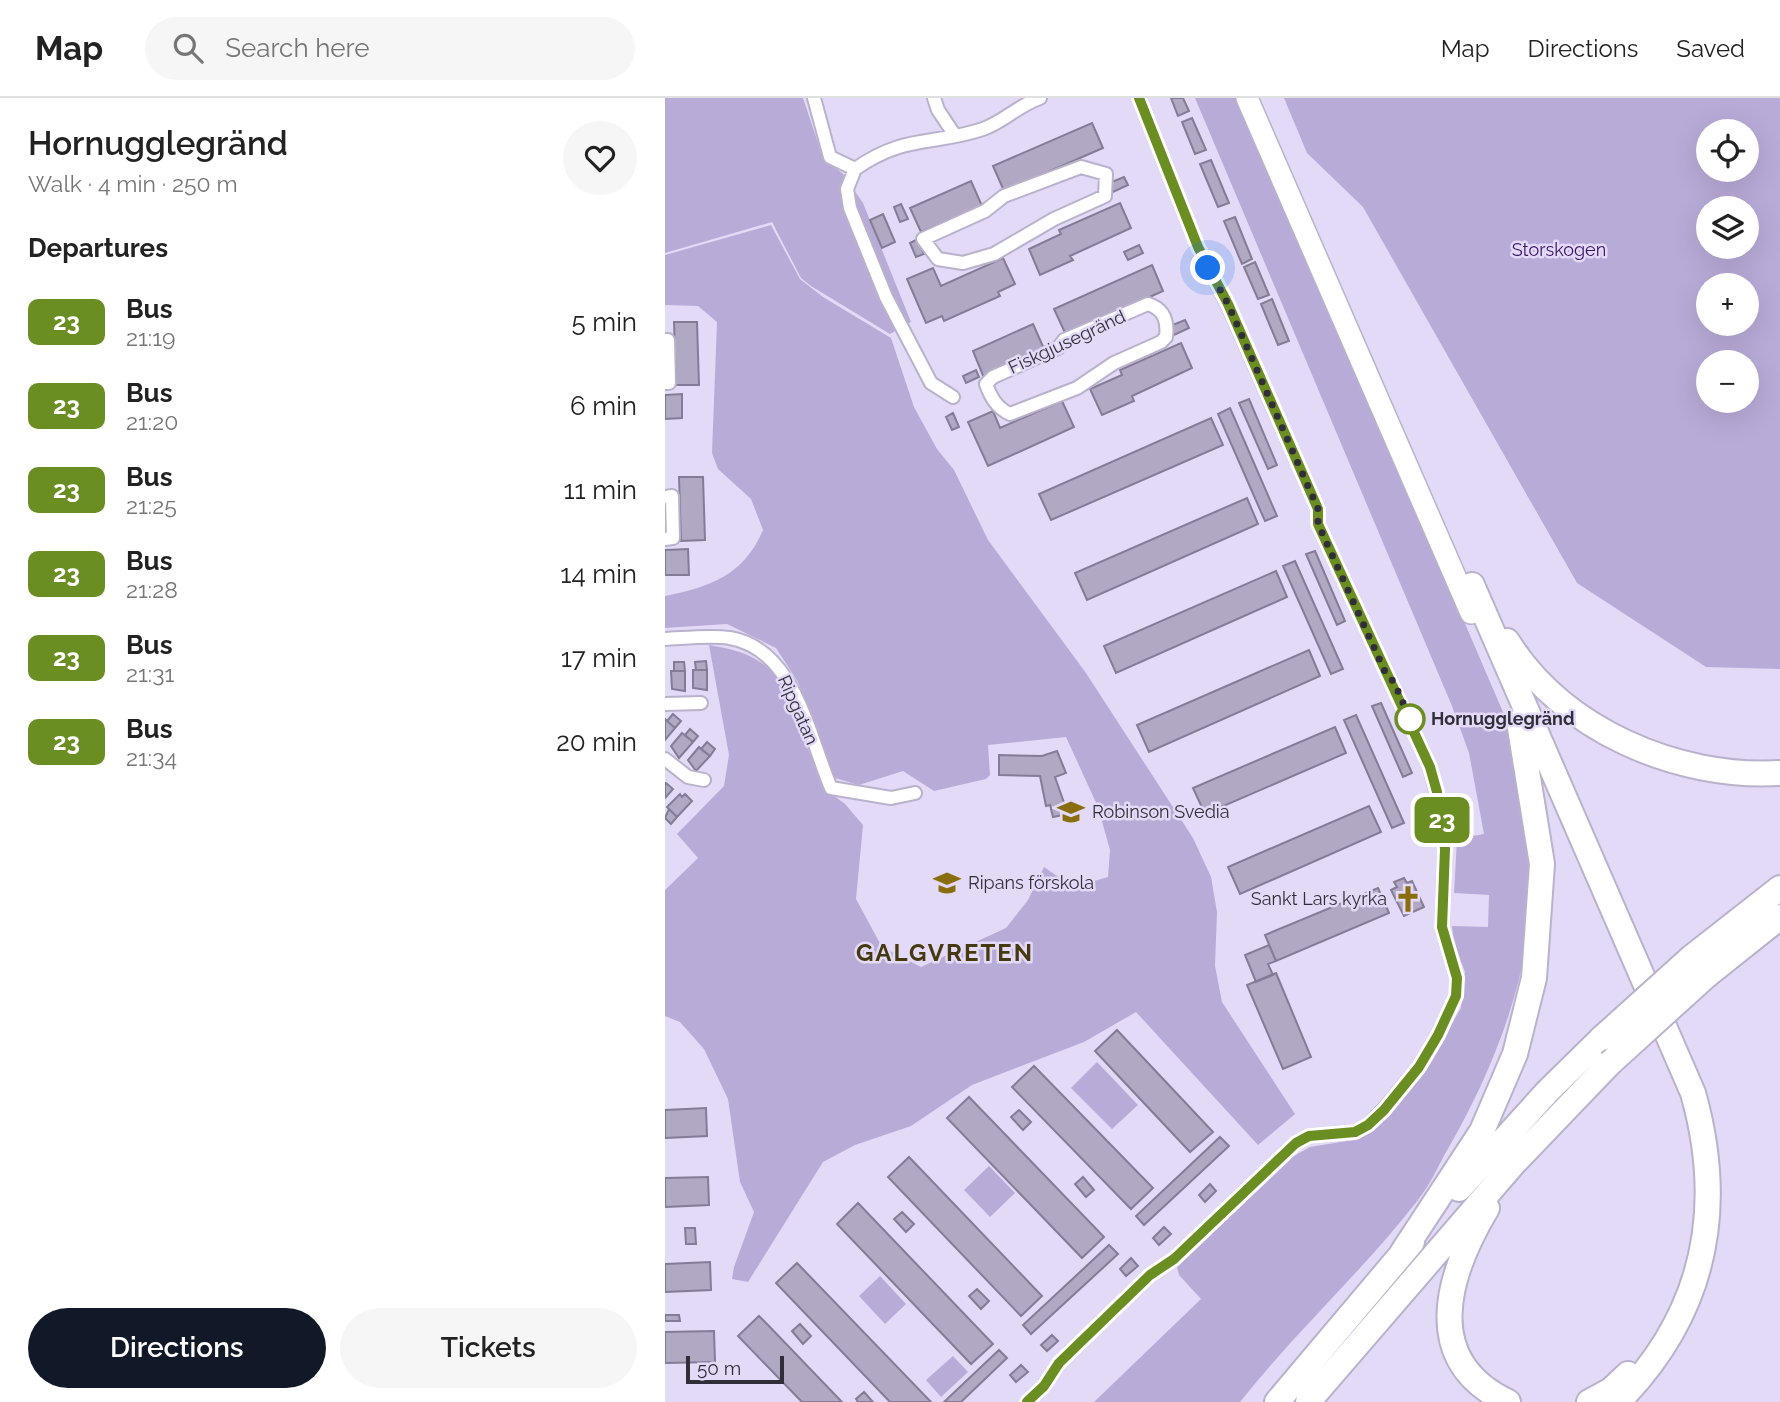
<!DOCTYPE html>
<html lang="en">
<head>
<meta charset="utf-8">
<style>
  :root { --surface:#fff; --page:#f6f6f6; --text:#222; --muted:#767676; --line:#e0e0e0; --accent:#111827 }
  body { margin:0; font-family:Raleway,sans-serif; background:var(--page); color:var(--text); height:100vh; display:flex; flex-direction:column; font-size:26px; white-space:nowrap }
  * { box-sizing:border-box; margin:0 }
  p { font-size:23px; color:var(--muted) }
  .icon { flex:none; width:38px; height:38px; fill:none; stroke:currentColor; stroke-width:2; stroke-linecap:round; stroke-linejoin:round }
  .map { position:relative; flex:1; overflow:hidden }
  .side { display:flex; flex-direction:column; background:var(--surface); width:665px }
  .side>* { flex:none }
  .badge { padding:0 14px; border-radius:10px; font-size:24px; line-height:46px }
  .controls { position:absolute; left:1031px; top:21px; display:grid; gap:14px }
  .controls a { display:grid; place-items:center; width:63px; height:63px; border-radius:50%; background:var(--surface); box-shadow:0 7px 28px #0002; font-size:35px }
  .scale { position:absolute; left:21px; bottom:18px; width:98px; box-sizing:border-box; padding-left:7px; border:4px solid #312e39; border-top:0; font-size:19px; line-height:24px; white-space:nowrap; color:#312e39; -webkit-text-stroke:5px #e3daf7; paint-order:stroke }
  .you { position:absolute; width:35px; height:35px; margin:-18px; border:5px solid #fff; border-radius:50%; background:#1a73e8; box-shadow:0 0 0 10px #1a73e833 }
  .map>.badge { position:absolute; translate:-50% -50%; box-shadow:0 0 0 4px #fff }
  h2 { padding:0 28px; font-size:26px; line-height:63px }
  .round { display:grid; place-items:center; flex:none; width:74px; height:74px; border-radius:37px; background:var(--page) }
  .headline { display:flex; align-items:center; justify-content:space-between; height:119px; padding:0 28px }
  h1 { font-size:33px; font-weight:600; line-height:52px }
  .primary-button { display:flex; gap:14px; margin-top:auto; padding:14px 28px }
  .primary-button a { flex:1; height:80px; border-radius:42px; background:var(--accent); color:#fff; font-size:28px; font-weight:600; line-height:80px; text-align:center }
  .primary-button a+a { background:var(--page); color:var(--text) }
  ul { padding:0; list-style:none }
  li { display:flex; align-items:center; gap:21px; height:84px; padding:0 28px }
  li div { flex:1 }
  li b { display:block; font-size:26px }
  li em { font-style:normal }
  li .badge { min-width:77px; font-weight:700; text-align:center }
  header { display:flex; align-items:center; gap:42px; box-sizing:border-box; height:98px; padding:0 35px; background:var(--surface); border-bottom:2px solid var(--line) }
  header strong { font-size:33px }
  nav { display:flex; gap:38px; margin-inline-start:auto; font-size:24px }
  .search { width:490px; height:63px; background:var(--page); display:flex; align-items:center; gap:18px; box-sizing:border-box; padding:0 24px; border-radius:38px; color:var(--muted); font-size:26px }
  main { display:flex; flex:1; min-height:0 }
  .map>svg:first-child { display:block }
  .green { fill:#b9abd8; fill-rule:evenodd }
  .building { fill:#b1a8c4; stroke:#847c96; stroke-width:2 }
  .lines { fill:none; stroke-linecap:round; stroke-linejoin:round }
  .street-casing { stroke:#bab2cd; stroke-width:16 }
  .primary-casing { stroke:#bab2cd; stroke-width:24 }
  .highway-casing { stroke:#bab2cd; stroke-width:28 }
  .street { stroke:#fff; stroke-width:12 }
  .primary { stroke:#fff; stroke-width:21 }
  .highway { stroke:#fff; stroke-width:24 }
  .highway-bridge-casing { stroke:#bab2cd; stroke-width:28; stroke-linecap:butt }
  .highway-bridge { stroke:#fff; stroke-width:24 }
  .line-casing { stroke:#fff; stroke-width:16 }
  .line { stroke:#6b8e23; stroke-width:10 }
  .walk { stroke:#312e39; stroke-width:7; stroke-dasharray:0 12.6 }
  .stop-dot { fill:#fff; stroke:#6b8e23; stroke-width:3.5 }
  .labels { text-anchor:middle; stroke-width:5; stroke-linejoin:round; paint-order:stroke }
  .park-label { font-size:18px; fill:#391464; stroke:#e3daf7 }
  .street-label { font-size:18px; fill:#312e39; stroke:#e3daf7 }
  .stop-label { font-size:18px; font-weight:bold; fill:#312e39; stroke:#e3daf7; text-anchor:start }
  .poi-label { font-size:18px; fill:#312e39; stroke:#e3daf7; text-anchor:start }
  .district-label { font-size:24px; font-weight:bold; letter-spacing:2px; fill:#46380f; stroke:#e3daf7 }
</style>
</head>
<body>
<header>
<strong>Map</strong>
<div class="search"><svg class="icon" aria-label="search" viewBox="0 0 24 24"><circle cx="10" cy="10" r="6"/><path d="M15 15l6 6"/></svg>Search here</div>
<nav><a>Map</a><a>Directions</a><a>Saved</a></nav>
</header>
<main>
<section class="side">
<div class="headline"><div><h1>Hornugglegränd</h1><p>Walk · 4 min · 250 m</p></div><a class="round"><svg class="icon" aria-label="heart" viewBox="0 0 24 24"><path d="M12 20l-8-8c-3-5 5-10 8-4 3-6 11-1 8 4z"/></svg></a></div>
<h2>Departures</h2>
<ul>
<li><span class="badge" style="background:#6b8e23;color:#fff">23</span><div><b>Bus</b><p>21:19</p></div><em>5 min</em></li>
<li><span class="badge" style="background:#6b8e23;color:#fff">23</span><div><b>Bus</b><p>21:20</p></div><em>6 min</em></li>
<li><span class="badge" style="background:#6b8e23;color:#fff">23</span><div><b>Bus</b><p>21:25</p></div><em>11 min</em></li>
<li><span class="badge" style="background:#6b8e23;color:#fff">23</span><div><b>Bus</b><p>21:28</p></div><em>14 min</em></li>
<li><span class="badge" style="background:#6b8e23;color:#fff">23</span><div><b>Bus</b><p>21:31</p></div><em>17 min</em></li>
<li><span class="badge" style="background:#6b8e23;color:#fff">23</span><div><b>Bus</b><p>21:34</p></div><em>20 min</em></li>
</ul>
<div class="primary-button"><a>Directions</a><a>Tickets</a></div>
</section>
<div class="map">
<svg width="1115" height="1304" viewBox="0 0 1115 1304">
  <rect width="100%" height="100%" fill="#e3daf7"/>
  <path class="green" d="M0 0H138L158 60 178 76 198 105 246 224 225 236 146 188 136 180 107 124 0 155Z
    M530 0H574L841 621C852 665 865 710 867 756 873 861 832 967 780 1056 772 1071 764 1088 753 1102 698 1173 631 1233 575 1304H429L536 1201 514 1177 512 1169 627 1059 645 1049 694 1041 721 1019 769 955 796 910 800 874 789 845 787 828 823 829 824 797 789 795 792 741 819 736 804 655 787 608Z
    M619 0H1115V571L1041 569 912 485 698 109 642 55ZM1043 33H1082V72H1043ZM1043 110H1082V149H1043ZM1082 187V226H1043V187ZM1082 264V303H1043V264Z
    M106 127 135 181 158 199 226 240 249 309 272 351 289 372 323 442 421 575 528 740 546 779 552 814 550 868 557 904 630 1016 593 1047 471 914 419 944 307 987 246 1028 190 1047 158 1064 83 1184 67 1181 69 1169 89 1114 75 1084 63 1001 39 951 15 924 0 918V792L33 760 12 736 59 688 64 657 44 547C72 552 90 556 111 577L160 691 180 706 198 727 191 801 217 849 256 869 341 830 363 802 379 769 408 789 443 779 445 752 433 709 401 639 323 647 325 677 321 681 269 693 238 673 194 687 170 680 133 584 111 550 62 526 0 530V498C45 489 79 477 98 432L86 401 53 371 47 355 52 224 33 208 0 207V157Z
    M432 964 473 1007 447 1031 406 990Z
    M324 1068 350 1095 325 1119 299 1092Z
    M215 1178 241 1206 220 1226 194 1198Z
    M288 1258 303 1274 276 1299 261 1282Z"/>
  <path class="building" d="M506 0H518L524 13 513 18Z
    M527 20 541 52 530 56 517 24Z
    M427 25 438 50 339 93 328 68Z
    M546 62 564 105 553 109 535 66Z
    M459 79 463 87 448 94 444 85Z
    M306 83 317 108 256 134 245 110Z
    M455 105 466 130 405 158 408 162 375 177 364 151 396 136 394 132Z
    M236 106 243 121 235 124 229 109Z
    M218 116 230 144 217 150 205 122Z
    M570 119 587 161 577 166 559 123Z
    M253 141 259 156 251 159 245 145Z
    M474 147 478 155 463 162 459 154Z
    M338 160 350 186 333 194 335 198 279 223 277 218 261 225 242 181 268 170 276 188Z
    M590 164 604 197 593 201 579 169Z
    M487 167 498 193 401 237 389 211Z
    M607 201 624 243 613 247 596 206Z
    M520 222 524 230 509 237 505 228Z
    M9 224H32L34 287H11Z
    M368 226 380 253 319 280 308 253Z
    M516 245 527 270 467 298 469 303 437 317 425 291 457 277 455 272Z
    M311 272 314 279 301 285 298 278Z
    M17 296V320L0 321V297Z
    M584 301 612 367 603 371 574 305Z
    M397 303 409 329 323 368 303 324 328 313 335 330Z
    M565 310 612 418 600 423 553 316Z
    M288 315 294 329 287 332 281 319Z
    M546 320 558 347 386 422 374 396Z
    M14 379H38L40 442 16 443Z
    M582 400 593 426 422 502 410 475Z
    M23 451 24 477H0V452Z
    M650 453 680 523 672 527 641 456Z
    M630 463 678 571 666 576 618 468Z
    M611 473 622 499 451 575 439 548Z
    M644 552 655 578 484 654 472 627Z
    M41 563 42 572H31L30 564Z
    M9 564H19L20 573H9Z
    M28 572H42V592L28 590Z
    M6 573H20V593L7 591Z
    M716 605 747 675 738 679 707 608Z
    M8 616 16 623 10 630 2 623Z
    M691 617 739 725 727 730 679 622Z
    M0 621 10 630 0 642Z
    M670 629 681 655 540 716 528 690Z
    M25 631 33 638 28 644 20 637Z
    M17 635 28 644 14 660 6 648Z
    M42 644 50 651 45 658 36 651Z
    M34 649 45 658 31 673 23 662Z
    M392 653 401 675 390 679 403 716 388 719 385 707 381 708 375 678 334 677V657L377 658Z
    M1 685 8 691 0 700V685Z
    M15 696 17 699 20 696 27 703 12 719 2 709Z
    M704 708 716 734 575 796 563 769Z
    M4 711 12 719 6 726 0 720Z
    M739 780 742 785 747 783 759 809 739 818 726 792 732 789 729 784Z
    M713 790 724 815 611 863 600 837Z
    M604 847 611 863 603 866 608 877 591 884 580 857Z
    M611 875 646 959 618 971 582 887Z
    M452 932 548 1034 525 1054 430 953Z
    M369 968 488 1090 466 1111 347 989Z
    M304 999 439 1139 417 1160 282 1020Z
    M41 1010 42 1038 0 1040V1012Z
    M354 1012 366 1024 358 1032 346 1019Z
    M555 1039 564 1048 479 1127 471 1118Z
    M244 1059 377 1198 356 1218 223 1079Z
    M43 1079 44 1107 0 1109V1080Z
    M418 1079 429 1092 421 1099 410 1086Z
    M545 1086 551 1093 540 1104 534 1097Z
    M193 1105 328 1246 306 1266 172 1126Z
    M237 1114 249 1126 241 1134 229 1121Z
    M499 1129 506 1136 494 1147 488 1140Z
    M20 1130H30L31 1146H21Z
    M444 1147 453 1156 366 1236 358 1227Z
    M466 1160 473 1168 461 1178 455 1171Z
    M45 1164 46 1192 0 1194V1166Z
    M132 1165 266 1304H225L111 1185Z
    M312 1191 324 1203 316 1211 304 1198Z
    M0 1217H14L15 1223H0Z
    M94 1218 102 1226 177 1304H137L73 1238Z
    M135 1226 146 1238 138 1246 127 1233Z
    M49 1233 50 1264 0 1265V1234Z
    M387 1237 393 1243 382 1253 376 1247Z
    M334 1252 342 1260 296 1304H279Z
    M356 1267 363 1274 351 1284 345 1277Z
    M199 1294 208 1304H193L191 1301Z"/>
  <g class="lines">
    <defs>
      <path id="street" d="M149 0 165 59 190 71C240 36 267 48 318 31 338 24 354 7 375 0
        M269 0 273 12 289 36
        M416 69 441 76 440 98 389 121 329 156 298 165 273 161 258 141 320 113 339 98Z
        M190 71 182 91 185 110 221 199 266 285 288 299
        M483 206C499 211 503 223 501 239L496 244 449 265 412 290 345 316C332 310 326 300 321 286L328 279 393 250 399 242Z
        M0 242H3L4 285H0
        M0 399 7 398 8 440 0 441
        M0 541C21 540 45 537 65 540 130 551 144 639 166 690L226 700 250 695
        M0 606 36 605
        M0 661 23 679 39 682
        M362 1304 379 1288 394 1265 485 1177 509 1161 631 1045 644 1038 690 1034 703 1027 719 1011 754 969 773 937 791 898 792 880 777 829 780 751 777 717 765 669 653 426V411L563 207 533 149 474 0"/>
      <path id="primary" d="M582 0 806 515"/>
      <path id="highway" d="M807 487 1028 995C1061 1112 1040 1216 953 1304
        M842 543C898 632 1012 681 1115 675
        M1027 859 1115 790
        M1042 877 1115 819
        M794 1091 883 993 937 940
        M822 1110C782 1177 755 1263 843 1304
        M737 1155 817 1033 850 956 869 880 877 766 854 624
        M612 1304 747 1144
        M643 1304 849 1065 945 965
        M924 1304 946 1292 963 1276"/>
    </defs>
    <use href="#street" class="street-casing"/>
    <use href="#primary" class="primary-casing"/>
    <use href="#highway" class="highway-casing"/>
    <use href="#street" class="street"/>
    <use href="#primary" class="primary"/>
    <use href="#highway" class="highway"/>
    <defs>
      <path id="highway-bridge" d="M937 940 1027 859
        M945 965 1042 877"/>
    </defs>
    <use href="#highway-bridge" class="highway-bridge-casing"/>
    <use href="#highway-bridge" class="highway-bridge"/>
  </g>
  <g class="lines">
    <defs>
      <path id="line" d="M362 1304 379 1288 394 1265 485 1177 509 1161 631 1045 644 1038 690 1034 703 1027 719 1012 754 969 773 937 791 898 792 880 777 829 780 751 772 694 765 669 653 426V411L563 206 533 149 474 0"/>
    </defs>
    <use href="#line" class="line-casing"/>
    <use href="#line" class="line"/>
    <path class="walk" d="M543 170 563 206 653 411V426L721 576 729 584 745 621"/>
  </g>
  <defs>
    <symbol id="school-bare" viewBox="-9 -9 18 18"><path d="M0-5L7-2L0 1L-7-2ZM-4 1L0 2.5L4 1V4Q0 6-4 4Z" fill="#8a6d0e" stroke="#e3daf7" stroke-width="2.5" paint-order="stroke"/></symbol>
    <symbol id="church-bare" viewBox="-9 -9 18 18"><path d="M-1.2-6h2.4v3.5h3.3v2.4h-3.3V6h-2.4V-.1h-3.3v-2.4h3.3Z" fill="#8a6d0e" stroke="#e3daf7" stroke-width="2.5" paint-order="stroke"/></symbol>
  </defs>
  <g fill-rule="evenodd">
    <use href="#school-bare" x="387" y="695" width="38" height="38"/>
    <use href="#school-bare" x="263" y="766" width="38" height="38"/>
    <use href="#church-bare" x="724" y="782" width="38" height="38"/>
  </g>
  <circle class="stop-dot" cx="745" cy="621" r="14"/>
  <g class="labels">
    <g class="park-label">
      <text x="894" y="158">Storskogen</text>
    </g>
    <g class="street-label">
      <text transform="translate(402 244) rotate(-25)" y="6">Fiskgjusegränd</text>
      <text transform="translate(133 612) rotate(66)" y="6">Ripgatan</text>
    </g>
    <g class="stop-label">
      <text x="766" y="627">Hornugglegränd</text>
    </g>
    <g class="poi-label">
      <text x="427" y="720">Robinson Svedia</text>
      <text x="303" y="791">Ripans förskola</text>
      <text x="722" y="807" text-anchor="end">Sankt Lars kyrka</text>
    </g>
    <g class="district-label">
      <text x="280" y="863">GALGVRETEN</text>
    </g>
  </g>
</svg>
<div class="controls">
<a><svg class="icon" aria-label="locate" viewBox="0 0 24 24"><circle cx="12" cy="12" r="6"/><path d="M12 2v4M12 18v4M2 12h4M18 12h4"/></svg></a>
<a><svg class="icon" aria-label="layers" viewBox="0 0 24 24"><path d="M12 4l9 5-9 5-9-5zM3 14l9 5 9-5"/></svg></a>
<a>+</a>
<a>−</a>
</div>
<div class="scale">50 m</div>
<div class="you" style="left:543px;top:170px"></div>
<b class="badge" style="left:777px;top:722px;background:#6b8e23;color:#fff">23</b>
</div>
</main>
</body>
</html>
